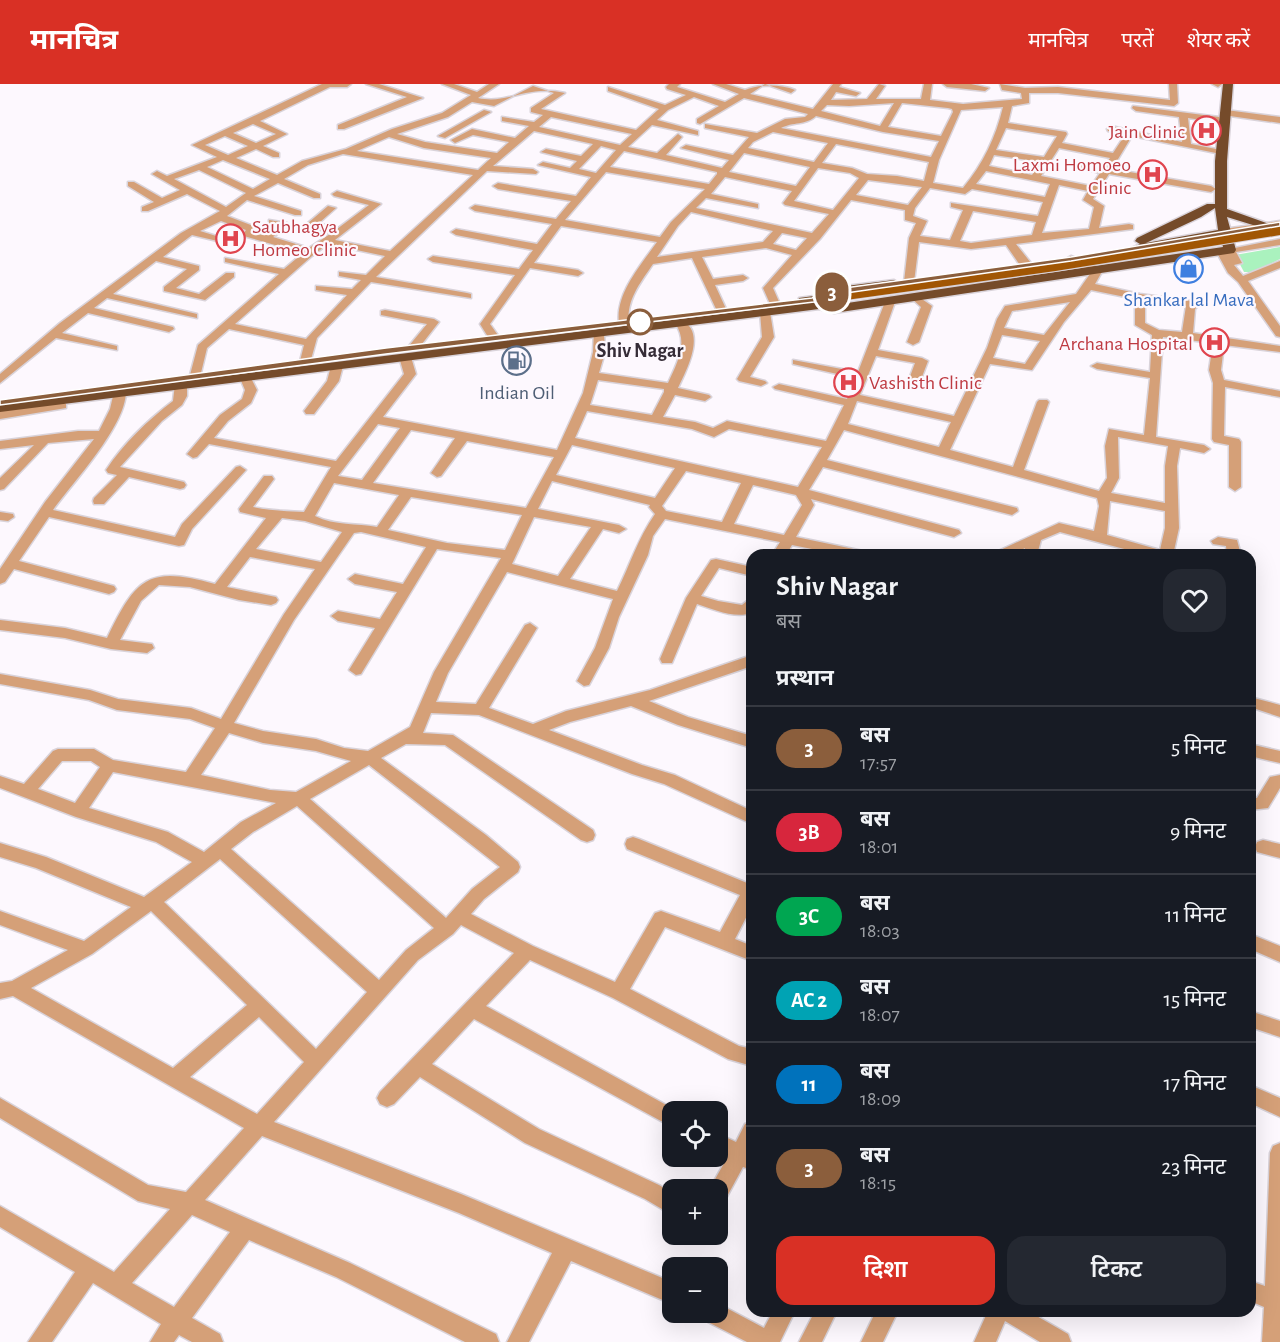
<!DOCTYPE html>
<html lang="hi">
<head>
<meta charset="utf-8">
<style>
  :root { --surface:#171b24; --page:#242831; --text:#f1f3f6; --muted:#9ea1a6; --line:#363941; --accent:#d93025 }
  body { margin:0; font-family:"Alegreya Sans","Noto Sans Devanagari",sans-serif; background:var(--page); color:var(--text); height:100vh; display:flex; flex-direction:column; font-size:22px; white-space:nowrap }
  * { box-sizing:border-box; margin:0 }
  p { font-size:20px; color:var(--muted) }
  .icon { flex:none; width:33px; height:33px; fill:none; stroke:currentColor; stroke-width:2; stroke-linecap:round; stroke-linejoin:round }
  .map { position:relative; flex:1; overflow:hidden }
  .side { position:absolute; left:746px; top:465px; width:510px; height:768px; display:flex; flex-direction:column; background:var(--surface); border-radius:18px; box-shadow:0 6px 24px #0002 }
  .side>* { flex:none }
  .badge { padding:0 12px; border-radius:20px; font-size:21px; line-height:39px }
  .controls { position:absolute; left:662px; top:1017px; display:grid; gap:12px }
  .controls a { display:grid; place-items:center; width:66px; height:66px; border-radius:12px; background:var(--surface); box-shadow:0 6px 24px #0002; font-size:30px }
  .map>.badge { position:absolute; translate:-50% -50%; box-shadow:0 0 0 3px #fff }
  h2 { padding:0 30px; font-size:22px; line-height:54px }
  .round { display:grid; place-items:center; flex:none; width:63px; height:63px; border-radius:18px; background:var(--page) }
  .head { display:flex; align-items:center; justify-content:space-between; height:102px; padding:0 30px }
  h1 { font-size:28px; font-weight:600; line-height:45px }
  .action { display:flex; gap:12px; margin-top:auto; padding:12px 30px }
  .action a { flex:1; height:69px; border-radius:18px; background:var(--accent); color:#fff; font-size:24px; font-weight:600; line-height:69px; text-align:center }
  .action a+a { background:var(--page); color:var(--text) }
  ul { padding:0; list-style:none }
  li { display:flex; align-items:center; gap:18px; height:84px; padding:0 30px; border-top:2px solid var(--line) }
  li div { flex:1 }
  li b { display:block; font-size:22px }
  li em { font-style:normal }
  li .badge { min-width:66px; font-weight:700; text-align:center }
  header { display:flex; align-items:center; gap:36px; box-sizing:border-box; height:84px; padding:0 30px; background:var(--accent); color:#fff }
  header strong { font-size:28px }
  nav { display:flex; gap:33px; margin-inline-start:auto; font-size:21px }
  .map>svg:first-child { display:block }
  .green { fill:#aaf2be }
  .lines { fill:none; stroke-linecap:round; stroke-linejoin:round }
  .minor-casing { stroke:#d9d3da; stroke-width:3 }
  .major-casing { stroke:#d9d3da; stroke-width:3 }
  .highway-casing { stroke:#d9d3da; stroke-width:3 }
  .minor { fill:#d5a078; fill-rule:evenodd }
  .major { fill:#a15604; fill-rule:evenodd }
  .highway { fill:#754b2a; fill-rule:evenodd }
  .major-bridge-casing { stroke:#d9d3da; stroke-width:12; stroke-linecap:butt }
  .major-bridge { stroke:#a15604; stroke-width:10 }
  .line { fill:#8b5e3c; stroke:#fff; stroke-width:1.5 }
  .stop-dot { fill:#fff; stroke:#8b5e3c; stroke-width:3 }
  .labels { text-anchor:middle; stroke-width:4.5; stroke-linejoin:round; paint-order:stroke }
  .far-health-label { font-size:20px; fill:#be3a42; stroke:#fdf8fe; text-anchor:end }
  .far-shop-label { font-size:20px; fill:#366cbe; stroke:#fdf8fe }
  .far-stop-label { font-size:20px; font-weight:bold; fill:#352c37; stroke:#fdf8fe }
  .far-service-label { font-size:20px; fill:#4e5e75; stroke:#fdf8fe }
</style>
</head>
<body>
<header>
<strong>मानचित्र</strong>
<nav><a>मानचित्र</a><a>परतें</a><a>शेयर करें</a></nav>
</header>
<div class="map">
<svg width="1280" height="1258" viewBox="0 0 1280 1258">
  <rect width="100%" height="100%" fill="#fdf8fe"/>
  <path class="green" d="M1280 163V175L1254 188H1244L1235 171Z"/>
  <g class="lines">
    <defs>
      <path id="minor" d="M322 0H351L347 3H330L260 37 287 50 263 62 279 69V73H273L256 65 236 74 277 91 302 77 346 65 392 45 442 29 471 11 442 0H454L477 8 489 0H499L478 14C509 21 526 0 565 9L541 25 636 46 659 25 608 7V3L665 21 686 11 667 5 666 3 669 0H680L677 3 725 18 739 10 713 0H726L745 6C759 0 781 0 795 6L791 9 765 0 750 10 813 25 833 0H841L839 3 860 9 856 12 836 8 831 16 867 15 879 0 885 2 876 15H921L924 0H932L930 16 963 20 1022 15 1021 9 1002 6 1000 0 1025 4 1058 3 1170 16 1169 0H1177L1178 19 1174 22 1058 9H1029V19L1012 22 1008 39 1066 48 1067 50 1062 59 1113 69 1125 51 1108 47 1107 45 1111 42 1182 58 1179 33 1136 27 1132 24 1133 22 1219 33V37L1216 38 1188 34 1191 60 1216 65V69L1132 52 1112 85 1211 102 1216 105 1211 108 1109 90 1093 115 1104 122 1099 144 1129 140 1133 141V145L1016 160 1031 179 1030 184H1022L1006 161 971 165 919 158 914 198 909 201 904 198 909 154 916 139 905 136V126L851 116 820 155 773 204 780 220 779 222H771L763 204 792 171 766 164 702 173 713 195 743 191 748 194 743 197 715 201 727 227 722 230 717 227 692 174 653 180C641 198 626 216 629 239L624 242 619 239C615 210 641 181 657 158L561 142 534 179 578 186 583 189 578 192 530 184 490 240 500 254 494 257 490 256 480 240 515 191 433 178 428 175 433 172 519 185 533 166 456 151 451 148 456 145 537 160 552 140 475 127 470 124 475 121 556 135 571 117 498 105 493 102 498 99 576 112 591 93 538 81 543 78 570 84 577 77 541 68 546 65 581 72 593 60 534 47 493 82 533 85 538 88 536 90 487 87 376 193 467 209 471 210V214L371 198 317 254 310 279 306 280 300 277 304 261 229 245 207 264 200 293H192L190 291 198 261 279 190 225 178V174L284 185 303 169 244 152 243 150 246 146 221 137 200 147 226 155V159L192 151 163 173 199 182V186L176 204 199 210 226 189H234V193L205 216 164 207V203L187 185 156 177 113 210 197 230V234L107 214 94 224 173 243 174 245 169 248 88 229 62 249 117 262V266L56 254 0 299V290L60 239 181 149 220 127 187 110 148 127H142V123L154 118 128 102V98H134L162 114 180 106 152 90 157 87 167 92 217 73 192 61ZM533 2 554 9 531 24V28L543 31 534 38 502 33V37L529 42 515 54 472 45 451 56 455 59 473 51 509 58 497 69 425 58 397 50 448 33 472 18 494 22ZM694 13 719 22 697 35V39L700 40 744 14 808 30 805 33 785 35 757 49 705 40V44L749 53 733 71 686 61 681 64 729 76 722 84 666 71 682 53 678 50 657 69 628 63 652 41 698 51V47L657 36 668 26ZM894 19 880 42 821 27 827 21 849 22ZM902 19 948 24 952 25 953 28 941 52 888 43ZM1003 23C996 53 983 80 963 104L933 99 939 76 961 26ZM816 32 883 48 939 57 931 73 781 44C792 38 807 41 816 32ZM551 33 632 50 620 61 539 43ZM253 40 276 50 256 59 233 49ZM1006 44 1057 52 1044 73 996 66ZM773 48 828 59 814 78 748 64 753 58ZM225 52 248 62 228 71 205 61ZM389 53 424 64 491 74 478 86 357 67ZM836 60 929 78 924 97 897 92 867 90 852 84 822 79ZM601 62 616 66 596 89 579 85ZM1059 64 1110 74 1103 84 1077 79 1072 82 1100 89 1091 102 1041 92ZM624 67 717 88V90L709 100 610 83ZM744 69 810 83 796 102 729 88ZM343 70 473 91 390 167 335 156 381 120 337 107 332 110 334 112 369 121 337 145 319 139 336 124 328 122 308 139 315 145 330 150 309 164 273 153 287 143V139L269 136V140L276 142 262 151 254 149 257 145 256 143 227 132 247 116 295 131H301V127L254 112 278 99 314 114H320V110L284 95 308 81ZM994 71 1041 78 1032 91 989 82ZM223 76 228 78 270 95 253 105 207 83ZM818 84 850 89 859 94 833 126 794 117ZM199 86 246 109 226 123 174 95ZM986 87 1050 100 1045 113 976 100ZM606 88 705 105 671 138 660 153 565 136ZM725 93 792 107 783 119 785 121 829 130 812 149 696 124 706 114 758 124V120L711 110ZM868 96 922 103 908 121 856 111ZM1059 101 1088 107 1083 116 1094 123 1089 145 1042 149ZM930 104 965 110 972 105 1043 118 1038 132 951 119V123L963 126 950 156 920 152 927 137 913 132 915 124ZM973 127 1036 138 1032 151 971 159 960 157ZM691 128 773 147 763 158 657 173 678 142ZM782 149 807 154 796 166 773 160ZM328 160 385 172 366 191 339 188V192L361 196 352 205 316 202V206L347 211 306 255 235 240 312 172Z
        M366 0H379L423 14 344 45H338V41L407 13Z
        M943 0H971L989 4 985 7 947 3Z
        M1212 0H1222L1218 3Z
        M484 26 491 28 445 54 438 52Z
        M1226 26 1280 33V39L1223 31V27Z
        M1280 137V143L1224 151 1219 148 1224 145Z
        M1280 155V161L1236 168 1242 179 1234 181 1243 192 1280 177V184L1248 197 1280 242V253L1276 252 1238 198 1228 189 1216 167 1221 164 1225 166Z
        M1071 172 1102 184 1103 186 1095 200 1140 210 1199 218 1200 220 1195 225 1193 249 1280 262V268L1224 261 1221 286 1224 296 1280 307V313L1225 303 1224 352 1239 355 1241 358V403L1235 407 1229 403V361L1214 358 1212 355 1213 299 1209 286 1213 259 1163 253 1156 353 1204 361 1210 365 1204 369 1180 364 1177 382 1179 444 1173 471H1147L1060 448 1041 456 1037 471H1023L1025 464 1012 471H994L996 468 1059 439 1094 447 1099 422 1097 414 844 346 827 376 1017 424 1018 427 1012 431 823 383 809 406 959 446 961 449 954 453 811 415 814 421 796 453 863 467 870 471H842L792 461 786 471H772L780 458 665 435 653 452 648 471 619 533 609 564 589 601 584 602 577 597 595 564 613 515 507 488 448 589 436 618 476 620 525 541 530 539 537 544 489 624 533 640 566 627 650 606 752 571V582L649 617 688 633 752 652V664L678 641 631 622 570 638 549 646 642 681 675 691 752 727V740L664 700 632 690 479 631 431 629 423 649 453 651 593 746 595 751 593 756 587 758 581 756 445 661 406 660 381 674 486 751 518 778 520 783 518 788 484 815 471 830 533 862 615 898 655 829 661 827 720 848 740 811 627 765 625 760 627 755 633 753 639 755 752 801V822L735 855 752 862V877L665 843 630 905 739 962 752 965V982L728 975 613 914 530 876 486 922 679 1028H672V1043L474 935 432 980 539 1045 659 1101 672 1109V1131L645 1115 525 1059 420 993 394 1020 387 1023 380 1020 377 1014 380 1008 514 869 461 841 453 850 418 876 274 1038 461 1110 672 1198V1220L571 1177 529 1258H507L552 1169 459 1129 262 1052 205 1116 350 1179 496 1250 499 1258H465L336 1193 249 1156 192 1234 220 1250 223 1258H192L179 1251 174 1258H150L161 1240 93 1199 52 1258H28L75 1188 0 1143V1122L114 1188 170 1125 138 1117 0 1034V1014L148 1101 186 1108 244 1044 13 912 0 915V899L12 897 68 866 0 841V827L84 857 131 823 36 784 0 773V759L46 773 144 813 192 778 156 758 76 733 0 704V692L24 700 53 667 58 665H94L113 676 186 688 215 644 190 635 117 626 89 616 0 600V590L90 606 118 615 191 624 221 635 284 530 315 485 250 473 227 503 276 513 278 516 276 519 271 521 239 516 190 503 159 501 141 517 120 556 152 560 154 564 147 569 111 565 65 554 0 546V536L65 544 107 554C136 494 148 481 215 500L266 434 240 428 239 425 264 392H272L274 395 253 423C271 427 287 427 304 428L331 383 209 360 197 373 193 374 187 370 220 331 242 315 245 306 239 292 241 290H249L257 306 251 319 228 337 214 354 336 377 404 290 399 273 405 270 411 273 416 290 383 333 557 366 583 309 593 268 594 247H602L604 249 605 268 599 289 668 299C677 279 689 259 675 239L680 236C708 246 686 287 678 304L709 311 711 313 705 317 675 311 663 333 695 338 713 344 727 337 826 357 844 321 775 305 773 303 779 300 847 315 855 294 793 280V276L858 288 885 218 886 216H894L895 218 878 266 922 274 928 277 920 298 914 301 908 298 915 279 876 272 860 311 954 332 987 264 997 235 1005 222 1076 210 1092 187 1067 177 1066 175ZM1091 206 1135 215V241L1152 251 1150 288 1097 279 1091 282 1097 285 1150 294 1144 351 1109 345 1105 362 1107 394 1099 407 1024 386 1049 318 1047 316H1039L1037 318 1013 383 950 366 990 280 1032 286 1064 238ZM1145 217 1186 222 1182 248 1159 246 1145 239ZM1070 218 1044 251 1004 244 1012 227ZM1002 251 1040 257 1025 280 993 274ZM598 296 664 305V308L652 331 590 321ZM857 317 951 338 939 363 848 340ZM587 327 692 345 714 353 729 345 822 363 798 403 575 354ZM378 340 400 344 362 396 338 392ZM411 346 455 354 431 389 437 393 441 392 467 357 554 373 526 424 373 399ZM1118 353 1168 362 1165 382V419L1111 409 1119 394ZM572 361 675 384 655 414 556 391ZM686 387 741 399 722 438 666 427 662 422ZM552 397 650 421 649 423 655 430C638 454 630 481 617 507L570 495 603 445 619 449 626 445 619 441 538 425ZM334 399 399 411 377 443C356 439 335 442 315 432ZM753 401 796 411 802 421 784 451 734 440ZM411 413 522 431 505 466 447 459 388 446ZM1110 417 1165 427V444L1160 466 1107 451ZM534 433 591 443 558 492 512 480ZM282 434 305 437 342 448 321 478 256 465ZM361 448 426 463 403 500 355 490 348 495 355 500 397 508 380 535 338 527 331 532 338 537 375 544 349 586 356 591 361 590 437 465 501 474 434 588 410 643 368 667 344 664 316 655 263 647 234 639 294 536 354 449ZM229 649 263 659 316 667 351 677 296 708 270 706 201 691ZM62 677H91L100 683 75 719 38 705ZM369 681 500 783 472 805 446 834 310 715ZM113 688 276 719 241 738 204 768 168 748 89 724ZM297 722 434 844 406 866 379 896 231 765 253 748ZM220 775 367 908 316 965 164 818ZM151 827 247 921 173 984 31 904 92 870ZM259 933 304 978 257 1030 190 993ZM192 1131 230 1148 174 1223 132 1199Z
        M916 211 932 222 919 258 913 261 907 258 921 223 911 214Z
        M765 225 770 228 774 253 750 293 765 297 767 299 761 302 739 297 737 295 762 253 760 228Z
        M385 226 434 235 439 238 418 265 414 266 408 263 427 240 381 231V227Z
        M337 279 343 282 339 297 314 330H306L304 327 327 297 331 282Z
        M181 297 187 300V312L182 321 162 337 120 383 184 398 186 401 184 404 180 405 129 393 104 420H94L93 417 94 414 117 391 108 389 106 386C123 360 148 336 173 317L175 300Z
        M120 305 126 308C125 343 74 397 53 426L175 453 182 440 236 383 240 382 246 386 192 445 184 461 179 462 49 433 19 477 114 502 116 505 114 508 109 510 14 485 5 498 0 500V485L45 418 94 355 48 359 4 405 0 406V394L34 361 0 365V357L78 347H99L110 325 114 308Z
        M62 318 66 320V324L0 335V327Z
        M0 428 13 430 14 433 8 437 0 436Z
        M1218 453 1237 456 1241 471H1227L1226 462 1213 460 1211 457Z
        M716 475 752 483V492L719 484 701 512 718 517 742 521 752 513V528C738 536 712 525 697 520L672 579H662L660 575 686 514 711 476Z
        M1250 613 1280 621V633L1250 623Z
        M1250 660 1280 667V679L1250 672Z
        M1280 691V704L1268 724 1250 726V714H1257L1270 693Z
        M1263 756 1280 760V774L1257 768 1255 763 1257 758Z
        M1250 850 1280 862V878L1250 865Z
        M1250 927 1280 937V953L1250 943Z
        M1250 1001 1280 1014V1033L1250 1019Z
        M752 1038V1086L743 1083 724 1118 717 1121V1106H709L727 1074 717 1068V1049L736 1058 745 1040Z
        M1280 1059V1258H1262L1264 1223 1250 1217V1197L1265 1202 1270 1069 1273 1062Z
        M717 1219 764 1244 773 1227H795L780 1258H747L704 1236 702 1228H717Z
        M815 1227H837L822 1258H799Z
        M876 1227H898L883 1258H861Z
        M988 1227H1028L1068 1250 1071 1258H1040L1005 1237 996 1258H974Z"/>
      <path id="major" d="M842 215 847 218 846 220 819 224 814 221 819 218Z"/>
      <path id="highway" d="M1223 0H1233L1227 77V125L1275 142 1269 146 1227 133 1236 166 1234 169 834 229 819 225 0 328V320L799 220 798 217 799 214 814 212 830 204 894 196 900 200 894 204 833 211 821 218 834 221 1223 163 1220 152 1135 169 1129 165 1140 160 1135 157 1137 154 1207 120H1215V77ZM1215 124 1218 146 1146 159 1201 133Z"/>
    </defs>
    <use href="#minor" class="minor-casing"/>
    <use href="#major" class="major-casing"/>
    <use href="#highway" class="highway-casing"/>
    <use href="#minor" class="minor"/>
    <use href="#major" class="major"/>
    <use href="#highway" class="highway"/>
    <defs>
      <path id="major-bridge" d="M838 212 1055 182 1280 146"/>
    </defs>
    <use href="#major-bridge" class="major-bridge-casing"/>
    <use href="#major-bridge" class="major-bridge"/>
  </g>
  <path class="line" d="M1280 138V142L1071 177 832 211 814 218 386 270 0 321V316L386 264 812 214 830 206 1071 173Z"/>
  <defs>
    <symbol id="hospital-ring" viewBox="-11 -11 22 22"><circle r="9.5" fill="#fdf8fe" stroke="#e0444e" stroke-width="1.5"/><path d="M-5-5h3v3.5h4V-5h3V5h-3V1.5h-4V5h-3Z" fill="#e0444e"/></symbol>
    <symbol id="shop-ring" viewBox="-11 -11 22 22"><circle r="9.5" fill="#fdf8fe" stroke="#3f7fe0" stroke-width="1.5"/><path d="M-5-2.5h2.3a2.7 3.5 0 0 1 5.4 0H5L5.5 6h-11ZM-1.5-2.5h3a1.5 2.3 0 0 0-3 0Z" fill="#3f7fe0"/></symbol>
    <symbol id="fuel-ring" viewBox="-11 -11 22 22"><circle r="9.5" fill="#fdf8fe" stroke="#5c6f8a" stroke-width="1.5"/><path d="M-5.5-6h7V0h2V4h1.3V-2.5L3-4.5l.8-.8L6-3V5H2.5V1h-1V6h-7ZM-4.2-4.7v3.2H.2V-4.7Z" fill="#5c6f8a"/></symbol>
  </defs>
  <g fill-rule="evenodd">
    <use href="#hospital-ring" x="1190" y="30" width="33" height="33"/>
    <use href="#hospital-ring" x="1136" y="74" width="33" height="33"/>
    <use href="#hospital-ring" x="214" y="138" width="33" height="33"/>
    <use href="#shop-ring" x="1172" y="168" width="33" height="33"/>
    <use href="#hospital-ring" x="1198" y="242" width="33" height="33"/>
    <use href="#fuel-ring" x="500" y="260" width="33" height="33"/>
    <use href="#hospital-ring" x="832" y="282" width="33" height="33"/>
  </g>
  <circle class="stop-dot" cx="640" cy="238" r="12"/>
  <g class="labels">
    <g class="far-health-label">
      <text x="1185" y="54">Jain Clinic</text>
      <text x="1131" y="87">Laxmi Homoeo<tspan x="1131" dy="23">Clinic</tspan></text>
      <text x="252" y="149" text-anchor="start">Saubhagya<tspan x="252" dy="23">Homeo Clinic</tspan></text>
      <text x="1193" y="266">Archana Hospital</text>
      <text x="869" y="305" text-anchor="start">Vashisth Clinic</text>
    </g>
    <g class="far-shop-label">
      <text x="1189" y="222">Shankar lal Mava</text>
    </g>
    <g class="far-stop-label">
      <text x="640" y="273">Shiv Nagar</text>
    </g>
    <g class="far-service-label">
      <text x="517" y="315">Indian Oil</text>
    </g>
  </g>
</svg>
<div class="controls">
<a><svg class="icon" aria-label="locate" viewBox="0 0 24 24"><circle cx="12" cy="12" r="6"/><path d="M12 2v4M12 18v4M2 12h4M18 12h4"/></svg></a>
<a>+</a>
<a>−</a>
</div>
<b class="badge" style="left:832px;top:208px;background:#8b5e3c;color:#fff">3</b>
<section class="side">
<div class="head"><div><h1>Shiv Nagar</h1><p>बस</p></div><a class="round"><svg class="icon" aria-label="heart" viewBox="0 0 24 24"><path d="M12 20l-8-8c-3-5 5-10 8-4 3-6 11-1 8 4z"/></svg></a></div>
<h2>प्रस्थान</h2>
<ul>
<li><span class="badge" style="background:#8b5e3c;color:#fff">3</span><div><b>बस</b><p>17:57</p></div><em>5 मिनट</em></li>
<li><span class="badge" style="background:#d7263d;color:#fff">3B</span><div><b>बस</b><p>18:01</p></div><em>9 मिनट</em></li>
<li><span class="badge" style="background:#00a651;color:#fff">3C</span><div><b>बस</b><p>18:03</p></div><em>11 मिनट</em></li>
<li><span class="badge" style="background:#00a3b4;color:#fff">AC 2</span><div><b>बस</b><p>18:07</p></div><em>15 मिनट</em></li>
<li><span class="badge" style="background:#0072bc;color:#fff">11</span><div><b>बस</b><p>18:09</p></div><em>17 मिनट</em></li>
<li><span class="badge" style="background:#8b5e3c;color:#fff">3</span><div><b>बस</b><p>18:15</p></div><em>23 मिनट</em></li>
</ul>
<div class="action"><a>दिशा</a><a>टिकट</a></div>
</section>
</div>
</body>
</html>
